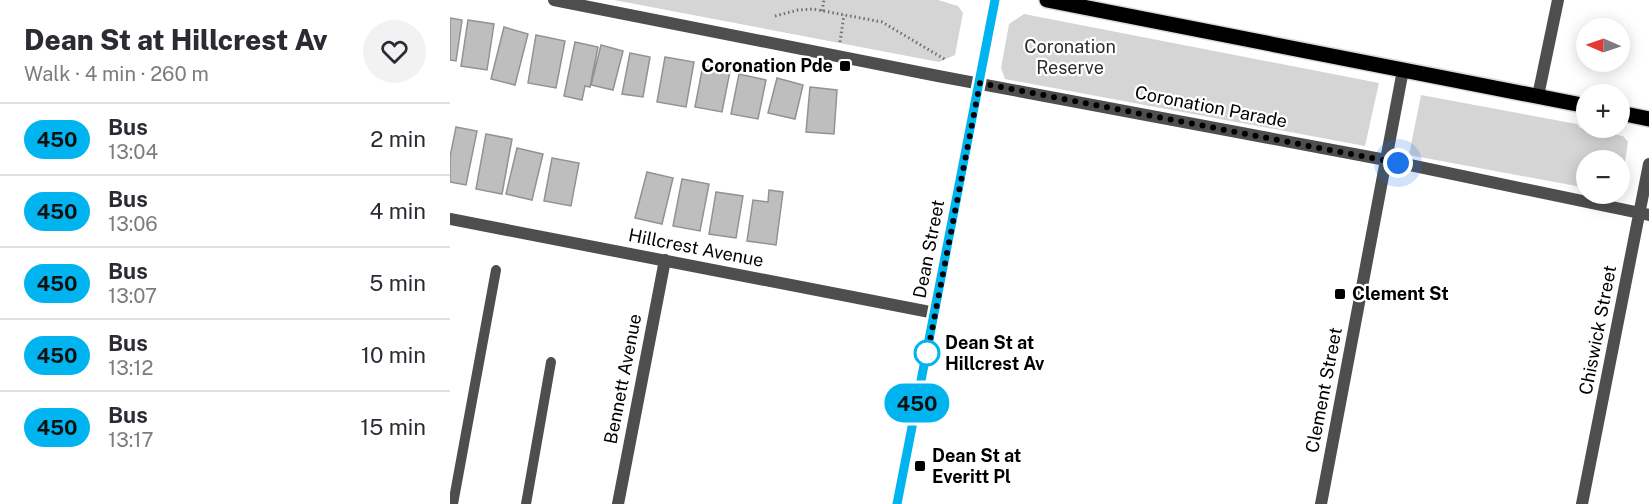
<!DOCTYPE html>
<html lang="en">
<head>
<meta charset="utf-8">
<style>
  :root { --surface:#fff; --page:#f2f2f3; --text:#2b2b33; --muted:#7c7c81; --line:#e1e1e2 }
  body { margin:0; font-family:"Public Sans",sans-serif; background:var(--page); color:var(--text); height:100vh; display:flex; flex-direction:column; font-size:22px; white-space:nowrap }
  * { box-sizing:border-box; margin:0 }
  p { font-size:20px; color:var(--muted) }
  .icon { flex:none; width:33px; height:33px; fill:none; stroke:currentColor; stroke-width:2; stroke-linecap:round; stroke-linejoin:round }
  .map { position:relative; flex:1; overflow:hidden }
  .panel { display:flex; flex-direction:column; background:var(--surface); width:450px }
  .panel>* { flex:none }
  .badge { padding:0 12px; border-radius:20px; font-size:21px; line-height:39px }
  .needle { width:39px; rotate:272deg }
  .tools { position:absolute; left:1126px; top:18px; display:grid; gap:12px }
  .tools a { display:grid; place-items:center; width:54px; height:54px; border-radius:50%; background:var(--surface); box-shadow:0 3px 15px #0003; font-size:30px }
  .you { position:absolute; width:30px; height:30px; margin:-15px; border:4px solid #fff; border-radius:50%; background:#1a73e8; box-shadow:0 0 0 9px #1a73e833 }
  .map>.badge { position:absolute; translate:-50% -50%; box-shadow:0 0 0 3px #fff }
  .round { display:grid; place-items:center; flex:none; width:63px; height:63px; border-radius:32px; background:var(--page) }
  .overview { display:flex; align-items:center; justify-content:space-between; height:102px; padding:0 24px }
  h1 { font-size:28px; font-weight:800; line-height:45px }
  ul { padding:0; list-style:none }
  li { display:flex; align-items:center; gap:18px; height:72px; padding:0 24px; border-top:2px solid var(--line) }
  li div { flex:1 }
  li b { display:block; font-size:22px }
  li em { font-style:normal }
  li .badge { min-width:66px; font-weight:700; text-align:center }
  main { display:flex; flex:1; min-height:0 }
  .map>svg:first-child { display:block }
  .green { fill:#d5d5d5 }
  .building { fill:#bebebe; stroke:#929292; stroke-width:1.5 }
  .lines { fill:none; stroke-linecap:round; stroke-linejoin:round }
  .primary-casing { stroke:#dbdbdb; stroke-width:18 }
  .path { stroke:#707070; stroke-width:3; stroke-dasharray:1.5 3; stroke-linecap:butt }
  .lane { stroke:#4e4e4e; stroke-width:10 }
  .street { stroke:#4e4e4e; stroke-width:12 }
  .primary { stroke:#000; stroke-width:15 }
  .line-casing { stroke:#fff; stroke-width:14 }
  .line { stroke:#00b5ef; stroke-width:9 }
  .walk { stroke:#000; stroke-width:6; stroke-dasharray:0 10.8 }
  .poi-dot { fill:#000; stroke:#fff; stroke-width:2 }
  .stop-dot { fill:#fff; stroke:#00b5ef; stroke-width:3 }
  .labels { text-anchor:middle; stroke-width:4.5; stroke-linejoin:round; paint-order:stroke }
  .park-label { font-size:18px; fill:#2c2c2c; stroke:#fff }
  .poi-label { font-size:18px; font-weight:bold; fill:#000; stroke:#fff; text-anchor:start }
  .street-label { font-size:18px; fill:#000; stroke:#fff }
  .stop-label { font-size:18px; font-weight:bold; fill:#000; stroke:#fff; text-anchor:start }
</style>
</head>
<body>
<main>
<section class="panel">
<div class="overview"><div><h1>Dean St at Hillcrest Av</h1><p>Walk · 4 min · 260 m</p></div><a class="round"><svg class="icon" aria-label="heart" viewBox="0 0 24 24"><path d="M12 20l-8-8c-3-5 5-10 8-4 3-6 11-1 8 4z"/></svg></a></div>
<ul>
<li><span class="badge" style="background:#00b5ef;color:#111">450</span><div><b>Bus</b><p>13:04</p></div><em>2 min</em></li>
<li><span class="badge" style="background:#00b5ef;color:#111">450</span><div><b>Bus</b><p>13:06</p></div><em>4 min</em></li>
<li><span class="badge" style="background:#00b5ef;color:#111">450</span><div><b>Bus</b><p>13:07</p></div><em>5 min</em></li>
<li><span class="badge" style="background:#00b5ef;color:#111">450</span><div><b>Bus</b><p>13:12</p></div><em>10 min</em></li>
<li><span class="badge" style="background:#00b5ef;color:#111">450</span><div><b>Bus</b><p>13:17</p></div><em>15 min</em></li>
</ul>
</section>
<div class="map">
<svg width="1199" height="504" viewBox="0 0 1199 504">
  <rect width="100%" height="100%" fill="#fff"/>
  <path class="green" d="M164 0H488L508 6 513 13 505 55 489 62Z
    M574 14 929 83 915 146 555 79 551 68 559 24Z
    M971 95 1127 124 1130 128 1173 136 1178 142 1170 194H1167H1170V160H1137V188L959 155Z"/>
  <path class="building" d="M0 18 12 20 6 61 0 60Z
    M18 20 44 24 37 70 11 66Z
    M54 27 78 34 65 85 41 79Z
    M86 35 115 41 106 88 78 83Z
    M125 42 148 47 140 87 135 86 132 100 114 96Z
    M151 45 173 51 163 90 141 85Z
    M180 53 200 57 193 97 172 94Z
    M215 57 244 62 236 107 207 102Z
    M253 65 280 71 272 112 245 107Z
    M289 74 316 80 308 119 281 114Z
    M327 78 353 85 345 119 318 113Z
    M360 87 387 90 384 134 356 132Z
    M6 127 27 131 16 185 0 182V157Z
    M36 134 62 139 52 194 26 189Z
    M67 148 93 154 82 200 56 194Z
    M102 158 129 163 121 206 94 201Z
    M197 172 223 178 212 224 185 218Z
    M232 179 259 184 250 231 223 226Z
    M319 190 333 192 326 245 297 241 303 200 318 202Z
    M266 192 293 196 286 238 259 234Z"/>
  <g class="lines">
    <defs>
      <path id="primary" d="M597 0 1137 106
        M1170 113 1199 119"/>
    </defs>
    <use href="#primary" class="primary-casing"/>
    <path class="path" d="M372 11 374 0
      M325 16 348 10 363 9 432 22 496 60
      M390 42 394 15"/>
    <path class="lane" d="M3 504 46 270
      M76 504 101 362"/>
    <path class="street" d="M104 0 488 76 936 160 1199 215
      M1088 96 1108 0
      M0 219 485 313
      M168 504 215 260
      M447 504 545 0
      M871 504 953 70
      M1132 504 1199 164"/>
    <use href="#primary" class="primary"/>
  </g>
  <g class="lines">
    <defs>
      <path id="line" d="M447 504 545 0"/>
    </defs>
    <use href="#line" class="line-casing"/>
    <use href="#line" class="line"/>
    <path class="walk" d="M477 353V356L530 83 948 163"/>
  </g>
  <g class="poi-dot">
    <rect x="389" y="60" width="12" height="12" rx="3"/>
    <rect x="884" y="288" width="12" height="12" rx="3"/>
    <rect x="464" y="460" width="12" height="12" rx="3"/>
  </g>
  <circle class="stop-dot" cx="477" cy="353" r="12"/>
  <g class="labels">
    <g class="park-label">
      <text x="620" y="53">Coronation<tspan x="620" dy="21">Reserve</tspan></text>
    </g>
    <g class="poi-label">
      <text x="383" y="72" text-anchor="end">Coronation Pde</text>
      <text x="902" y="300">Clement St</text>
      <text x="482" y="462">Dean St at<tspan x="482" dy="21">Everitt Pl</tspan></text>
    </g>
    <g class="street-label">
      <text transform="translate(761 107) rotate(11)" y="6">Coronation Parade</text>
      <text transform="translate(246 248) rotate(11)" y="6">Hillcrest Avenue</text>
      <text transform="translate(479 249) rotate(-79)" y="6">Dean Street</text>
      <text transform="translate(1148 330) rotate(-79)" y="6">Chiswick Street</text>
      <text transform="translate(173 379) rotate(-79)" y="6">Bennett Avenue</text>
      <text transform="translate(874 390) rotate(-79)" y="6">Clement Street</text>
    </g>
    <g class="stop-label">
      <text x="495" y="349">Dean St at<tspan x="495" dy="21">Hillcrest Av</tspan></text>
    </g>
  </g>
</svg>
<div class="tools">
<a><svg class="needle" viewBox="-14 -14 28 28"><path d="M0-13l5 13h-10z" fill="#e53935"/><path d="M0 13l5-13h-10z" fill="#7c7c81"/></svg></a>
<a>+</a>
<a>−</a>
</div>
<div class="you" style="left:948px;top:163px"></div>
<b class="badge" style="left:467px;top:403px;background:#00b5ef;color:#111">450</b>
</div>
</main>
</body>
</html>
